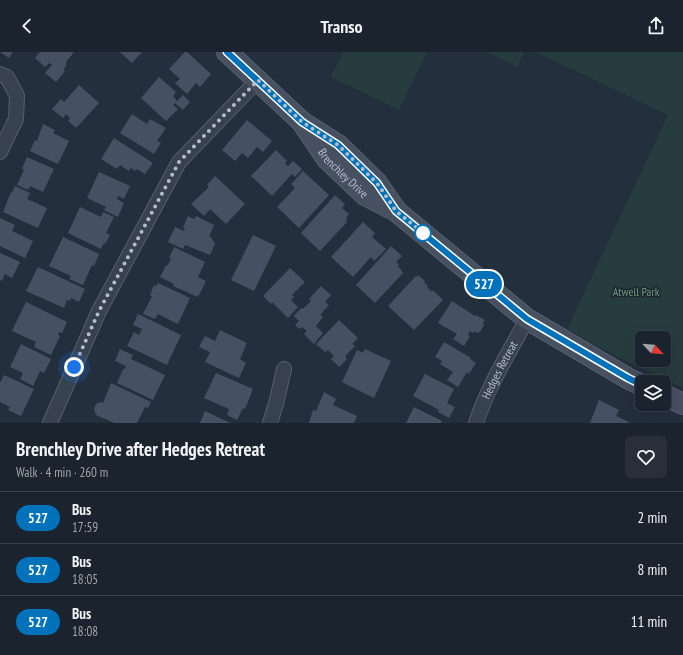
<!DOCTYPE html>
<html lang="en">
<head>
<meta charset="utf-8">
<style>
  :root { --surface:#1b232e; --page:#282f3a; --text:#f1f3f6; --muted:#a0a4aa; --line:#39404a }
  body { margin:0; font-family:"PT Sans Narrow",sans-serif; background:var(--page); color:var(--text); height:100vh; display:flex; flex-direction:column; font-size:15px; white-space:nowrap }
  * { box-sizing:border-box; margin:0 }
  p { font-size:13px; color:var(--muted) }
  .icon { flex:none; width:22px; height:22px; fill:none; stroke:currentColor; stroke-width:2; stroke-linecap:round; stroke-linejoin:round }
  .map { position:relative; height:371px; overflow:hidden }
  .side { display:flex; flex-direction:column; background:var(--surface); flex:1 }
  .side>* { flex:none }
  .badge { padding:0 8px; border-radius:13px; font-size:14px; line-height:26px }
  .needle { width:26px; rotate:116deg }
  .controls { position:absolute; left:635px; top:279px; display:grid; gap:8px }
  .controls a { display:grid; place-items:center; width:36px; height:36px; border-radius:6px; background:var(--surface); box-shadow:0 4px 16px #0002,0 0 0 1px var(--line); font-size:20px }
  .you { position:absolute; width:20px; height:20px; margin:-10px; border:3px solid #fff; border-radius:50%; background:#1a73e8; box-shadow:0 0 0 6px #1a73e833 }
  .map>.badge { position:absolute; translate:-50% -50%; box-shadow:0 0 0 2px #fff }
  .round { display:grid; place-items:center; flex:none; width:42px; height:42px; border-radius:6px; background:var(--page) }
  .head { display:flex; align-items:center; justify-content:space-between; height:68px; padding:0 16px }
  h1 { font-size:19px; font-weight:700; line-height:30px }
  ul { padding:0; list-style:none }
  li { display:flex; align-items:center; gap:12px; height:52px; padding:0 16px; border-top:1px solid var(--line) }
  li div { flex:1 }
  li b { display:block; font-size:15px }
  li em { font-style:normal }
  li .badge { min-width:44px; font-weight:700; text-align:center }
  header { display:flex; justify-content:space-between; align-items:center; height:52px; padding:0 16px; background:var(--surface); font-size:18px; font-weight:700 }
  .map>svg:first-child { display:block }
  .green { fill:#263c3f; fill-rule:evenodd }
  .building { fill:#455162 }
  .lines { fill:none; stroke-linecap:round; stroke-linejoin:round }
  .street-casing { stroke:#565f6c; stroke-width:16 }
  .secondary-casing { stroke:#565f6c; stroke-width:22 }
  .street { stroke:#38414e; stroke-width:14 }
  .secondary { stroke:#465061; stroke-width:20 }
  .line-casing { stroke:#fff; stroke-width:9 }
  .line { stroke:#0072bc; stroke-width:6 }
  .walk { stroke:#b4bcc9; stroke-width:4; stroke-dasharray:0 7.2 }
  .stop-dot { fill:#fff; stroke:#0072bc; stroke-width:2 }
  .labels { text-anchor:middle; stroke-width:3; stroke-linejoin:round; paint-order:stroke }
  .street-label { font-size:12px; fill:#b4bcc9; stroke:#1d2633 }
  .park-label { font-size:12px; fill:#6b9a76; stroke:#1d2633 }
</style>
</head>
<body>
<header><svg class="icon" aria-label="back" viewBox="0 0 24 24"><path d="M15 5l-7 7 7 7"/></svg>Transo<svg class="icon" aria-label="share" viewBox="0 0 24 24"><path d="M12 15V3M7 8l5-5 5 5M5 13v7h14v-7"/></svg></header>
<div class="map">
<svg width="683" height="371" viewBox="0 0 683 371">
  <rect width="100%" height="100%" fill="#242f3e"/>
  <path class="green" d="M343 0H427L399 58 331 25Z
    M487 0H524L517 15Z
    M536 0H683V336L616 304 567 277 668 63ZM642 286H664V308H642Z"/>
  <path class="building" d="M0 0H13L9 6Z
    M40 0H74L66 10V14L63 18 65 19 56 30 45 21 52 13 49 11 45 15 35 6Z
    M120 0H142L132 11Z
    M185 0H187L211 22 200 35 196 31 187 42 175 31 180 27 169 17Z
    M159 25 176 40 173 44 177 49 183 43 190 50 183 58 175 51 173 53 178 57 166 69 141 46Z
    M79 33 99 51 76 76 68 69 70 66 66 62 63 66 52 57 61 47 64 50Z
    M132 62 147 72 150 67 166 76 157 89 161 91 154 102 120 81Z
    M247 68 272 89 263 100 257 95 248 106 242 101 235 109 222 98Z
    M43 72 55 78 53 81 69 89 58 112 30 99 35 88 37 89Z
    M114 86 153 111 145 122 137 117 135 119 131 116 129 119 120 113 117 117 101 107Z
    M276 98 287 109 285 111 288 114 293 109 302 117 295 125 292 122 272 144 251 124Z
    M27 105 54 117 43 140 30 134 28 138 17 133 24 118 22 117Z
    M303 119 329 143 299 176 277 155 295 136 291 132Z
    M99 120 130 134 124 147 118 144 117 147 124 151 118 165 104 158 106 155 87 146Z
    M215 124 245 152 226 172 210 157 204 164 191 152 209 135 207 133Z
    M15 134 30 141 27 147 47 156 38 176 3 160 11 140 12 141Z
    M335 143 345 152 342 156 349 162 346 166 347 167 346 169 347 170 320 199 301 181Z
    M80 155 101 165 103 160 114 165 106 181 110 183 105 192 104 191 101 197 68 181Z
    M188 164 194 167 196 164 214 173 209 185H211L215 192 210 203 185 193 183 197 168 190 175 175 184 179 185 177 183 175Z
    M0 166 15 173 12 179 33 189 25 206 0 194Z
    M363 170 375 181 372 185 386 197 374 209 371 205 353 225 331 205Z
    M253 183 276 194 254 239 231 228Z
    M63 185 99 202 94 214 92 213 83 233 69 227 71 224 49 214Z
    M391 194 402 204 396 210 399 213 397 215H399L403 221 375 251 356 233Z
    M174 195 205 210 198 225 206 229 198 245 173 234 174 232 160 225 166 213 167 214 171 207 169 206Z
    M0 201 20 210 12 226 5 222 2 229 0 228Z
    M38 215 85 237 79 250 71 246 70 249 67 248 64 256 26 239Z
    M290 216 305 230 292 243 294 245 291 248 298 255 288 266 272 250 271 252 263 244Z
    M418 223 425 229 424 230 428 234 427 235 432 240 433 238 443 248 414 278 388 254 416 224 417 225Z
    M158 231 190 246 178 272 158 262 155 267 143 262 152 244 150 243 154 233 156 234Z
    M321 234 331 243 325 250 329 253 320 263 323 265 316 274 323 281 314 292 304 282 307 279 302 275 299 277 295 273 299 269 294 264 301 256 303 257 311 249 309 247Z
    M452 249 475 264 476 263 485 268 483 271 484 273 480 280 477 281 475 279 473 281 470 279 468 283 470 284 464 294 453 287 457 282 438 271Z
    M26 250 67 270 62 281 59 280 58 283 60 284 51 303 34 295 36 290 12 279Z
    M138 262 181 283 167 313 127 294 134 280 139 283 142 277 133 273Z
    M339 268 358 286 352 292 355 294 345 304 347 307 339 315 331 307 334 304 328 298 325 300 316 292Z
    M220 278 247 291 240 307 246 311 239 326 205 310 210 300 199 295 205 284 215 289Z
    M444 290 471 306 470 307 476 311 469 322 467 320 458 335 447 328 453 320 440 312 442 309 435 305Z
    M21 292 51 307 44 321 40 319 33 334 20 327 23 321 10 315Z
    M120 297 133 303 131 307 165 323 153 348 117 331 123 317H125L126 314 115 309Z
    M365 297 391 309 374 346 342 330 357 298 363 301Z
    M216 321 253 337 245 357 243 356 237 368 227 363 229 357 204 346Z
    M425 322 454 337 447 351 455 355 449 366 438 360 439 358 413 344Z
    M4 323 34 337 21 364 8 358 10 355 0 350V331Z
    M111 331 151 350 148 356 145 355 137 371H114L96 363 94 357 96 352 101 350 103 351Z
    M324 340 336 347 333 353 357 364 354 371H309L313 358 316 359Z
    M599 348 619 358 616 364 631 371H590Z
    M414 355 442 369 441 371H406Z
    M205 359 230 371H200Z"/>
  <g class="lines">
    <defs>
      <g id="street">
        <path d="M0 22 7 25 17 44 16 67 0 100"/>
        <path d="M50 371 99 259 179 110 258 28"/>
        <path d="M270 371 276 352 284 317"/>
        <path id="s1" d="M476 371C488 334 509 301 527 267"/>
      </g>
      <g id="secondary">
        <path d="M227 0 302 70 338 93 377 131 395 157"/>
        <path id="s2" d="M302 70 327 107 365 143 396 159 527 267 629 327 642 333"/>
        <path d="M664 343 683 352"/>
      </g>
    </defs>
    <use href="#street" class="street-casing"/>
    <use href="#secondary" class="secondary-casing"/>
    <use href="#street" class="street"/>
    <use href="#secondary" class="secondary"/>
  </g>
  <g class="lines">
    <defs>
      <path id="line" d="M227 0 302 70 338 93 377 131 396 159 527 267 628 326 642 333"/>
    </defs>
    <use href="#line" class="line-casing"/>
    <use href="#line" class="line"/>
    <path class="walk" d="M74 315 99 259 179 110 258 28 302 70 338 93 377 131 396 159 423 181"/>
  </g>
  <circle class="stop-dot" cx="423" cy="181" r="8"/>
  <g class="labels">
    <g class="street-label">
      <text dy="4" stroke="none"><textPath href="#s2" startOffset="66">Brenchley Drive</textPath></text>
      <text dy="4" stroke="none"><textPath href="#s1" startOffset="58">Hedges Retreat</textPath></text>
    </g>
    <g class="park-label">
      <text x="636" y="244">Atwell Park</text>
    </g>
  </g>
</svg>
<div class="controls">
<a><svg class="needle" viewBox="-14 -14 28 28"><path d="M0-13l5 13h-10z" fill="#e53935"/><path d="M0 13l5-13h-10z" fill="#a0a4aa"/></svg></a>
<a><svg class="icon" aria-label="layers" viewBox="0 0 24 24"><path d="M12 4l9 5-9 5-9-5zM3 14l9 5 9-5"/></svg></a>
</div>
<div class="you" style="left:74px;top:315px"></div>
<b class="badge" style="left:484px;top:232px;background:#0072bc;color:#fff">527</b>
</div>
<section class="side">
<div class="head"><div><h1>Brenchley Drive after Hedges Retreat</h1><p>Walk · 4 min · 260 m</p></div><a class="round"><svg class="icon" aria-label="heart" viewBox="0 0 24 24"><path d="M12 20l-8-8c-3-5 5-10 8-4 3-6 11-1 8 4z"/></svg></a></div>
<ul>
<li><span class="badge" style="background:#0072bc;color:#fff">527</span><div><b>Bus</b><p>17:59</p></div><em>2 min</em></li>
<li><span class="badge" style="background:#0072bc;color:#fff">527</span><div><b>Bus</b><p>18:05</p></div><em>8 min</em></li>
<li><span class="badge" style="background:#0072bc;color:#fff">527</span><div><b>Bus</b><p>18:08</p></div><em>11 min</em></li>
</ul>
</section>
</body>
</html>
